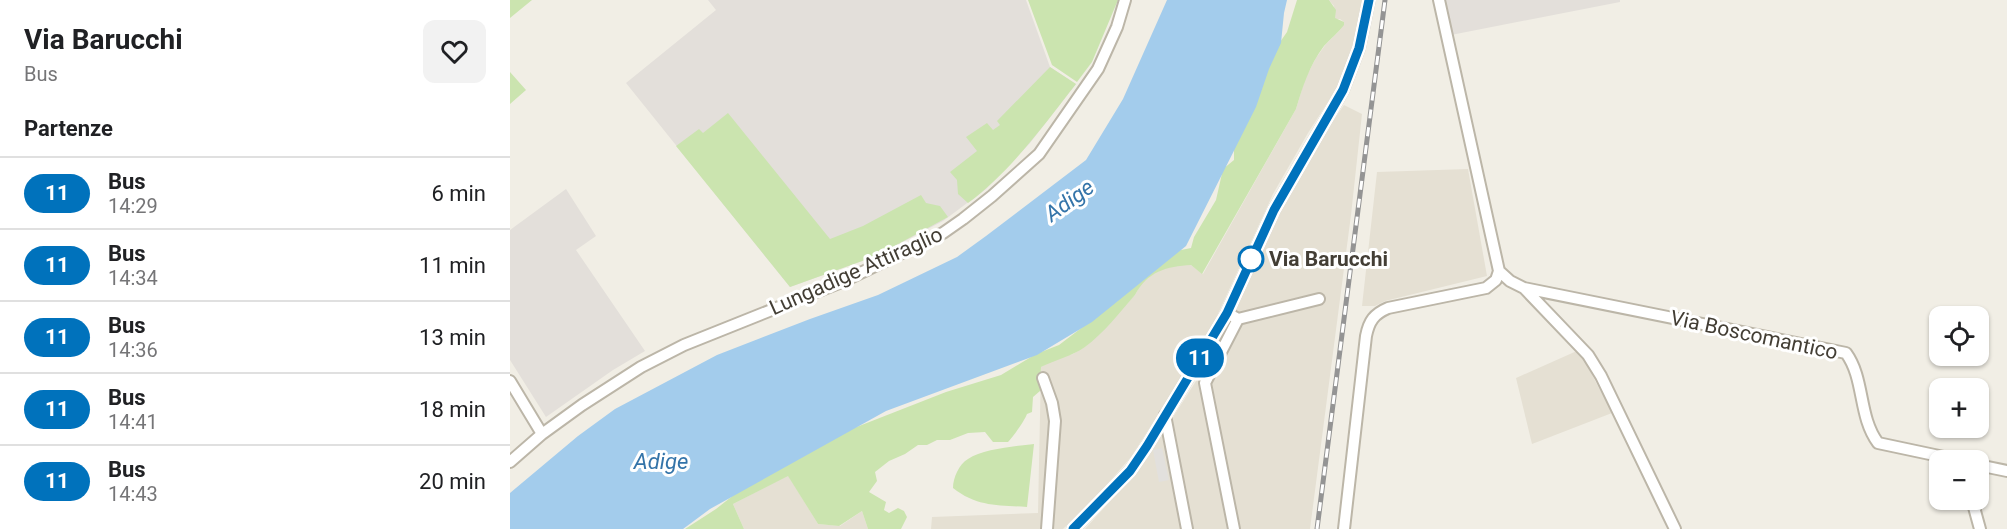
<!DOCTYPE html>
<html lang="it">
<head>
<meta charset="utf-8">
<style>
  :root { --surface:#fff; --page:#f2f2f2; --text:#202124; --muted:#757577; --line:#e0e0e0 }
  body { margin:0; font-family:Roboto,sans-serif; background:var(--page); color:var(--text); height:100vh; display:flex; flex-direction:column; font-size:22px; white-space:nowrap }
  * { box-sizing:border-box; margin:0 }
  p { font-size:20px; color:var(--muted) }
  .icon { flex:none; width:33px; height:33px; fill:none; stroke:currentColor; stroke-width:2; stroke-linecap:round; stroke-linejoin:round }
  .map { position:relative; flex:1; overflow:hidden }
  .sheet { display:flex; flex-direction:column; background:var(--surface); width:510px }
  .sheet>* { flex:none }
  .badge { padding:0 12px; border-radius:20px; font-size:21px; line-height:39px }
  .controls { position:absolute; left:1419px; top:306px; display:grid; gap:12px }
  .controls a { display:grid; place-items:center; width:60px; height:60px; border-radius:12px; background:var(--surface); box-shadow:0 2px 4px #0004; font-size:30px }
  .map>.badge { position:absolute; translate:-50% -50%; box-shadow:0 0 0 3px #fff }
  h2 { padding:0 24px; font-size:22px; line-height:54px }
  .round { display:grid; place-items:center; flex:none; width:63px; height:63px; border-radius:12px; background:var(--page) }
  .head { display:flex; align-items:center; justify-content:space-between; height:102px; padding:0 24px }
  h1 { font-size:28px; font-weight:700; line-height:45px }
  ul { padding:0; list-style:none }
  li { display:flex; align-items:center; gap:18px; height:72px; padding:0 24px; border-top:2px solid var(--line) }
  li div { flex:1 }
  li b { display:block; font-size:22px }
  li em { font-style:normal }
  li .badge { min-width:66px; font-weight:700; text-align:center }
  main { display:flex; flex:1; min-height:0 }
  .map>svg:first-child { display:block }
  .residential { fill:#e5e0d3 }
  .industrial { fill:#e3dfda }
  .green { fill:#cbe4af }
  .parking { fill:#e2e0dd }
  .water { fill:#a3ccec }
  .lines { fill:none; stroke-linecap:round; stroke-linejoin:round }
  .minor-casing { stroke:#bcb6a8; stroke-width:14 }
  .minor { stroke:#fff; stroke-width:10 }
  .rail-casing { stroke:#949494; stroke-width:5 }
  .rail { stroke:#fff; stroke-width:3; stroke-dasharray:9; stroke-linecap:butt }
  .line-casing { stroke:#fff; stroke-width:14 }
  .line { stroke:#0072bc; stroke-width:9 }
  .stop-dot { fill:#fff; stroke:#0072bc; stroke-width:3 }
  .labels { text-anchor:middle; stroke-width:6; stroke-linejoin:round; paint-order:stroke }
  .stop-label { font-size:21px; font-weight:bold; fill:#433e35; stroke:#fff; text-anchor:start }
  .street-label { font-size:21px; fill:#433e35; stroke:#fff }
  .water-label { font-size:22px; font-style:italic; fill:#3474a9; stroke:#fff }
</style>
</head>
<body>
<main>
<section class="sheet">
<div class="head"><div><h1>Via Barucchi</h1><p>Bus</p></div><a class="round"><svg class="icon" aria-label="heart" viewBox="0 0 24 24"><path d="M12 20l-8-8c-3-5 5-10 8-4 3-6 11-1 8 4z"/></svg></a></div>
<h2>Partenze</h2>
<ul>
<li><span class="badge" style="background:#0072bc;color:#fff">11</span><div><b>Bus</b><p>14:29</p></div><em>6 min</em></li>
<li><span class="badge" style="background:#0072bc;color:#fff">11</span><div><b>Bus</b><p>14:34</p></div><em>11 min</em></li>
<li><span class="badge" style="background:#0072bc;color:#fff">11</span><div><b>Bus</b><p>14:36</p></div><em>13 min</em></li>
<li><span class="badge" style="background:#0072bc;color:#fff">11</span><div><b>Bus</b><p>14:41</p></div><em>18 min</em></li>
<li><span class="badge" style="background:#0072bc;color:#fff">11</span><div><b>Bus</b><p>14:43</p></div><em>20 min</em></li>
</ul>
</section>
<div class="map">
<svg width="1497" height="529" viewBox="0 0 1497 529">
  <rect width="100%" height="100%" fill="#f1eee5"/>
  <path class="residential" d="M819 0H852L841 56 832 80 798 133 763 194 707 316 688 352 621 457 584 499 553 529H421L422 517 528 513 531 367 549 357 563 354 576 346 625 295 631 284 642 275 654 268 665 265H681L693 274 786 109 795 79 806 58 816 44 830 30 834 22 830 19H825L824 6Z
    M834 105 852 114 841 215 800 529H575L632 466 700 359 720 323 775 201 810 140Z
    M958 169 977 276 875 301 865 306H852L867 172Z
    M1069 350 1102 413 1022 444 1006 378Z
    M278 475 308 524 330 526 352 511 358 529H234L223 504Z"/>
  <path class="industrial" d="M198 0H516L540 67 566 84 520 143 476 189 433 221 366 256 280 287 116 83 206 10Z
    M934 0H1110V2L941 35Z
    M56 189 86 236 66 250 135 351 103 370 36 417 0 360V230Z"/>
  <path class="green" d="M0 0H22L0 18Z
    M518 0H608L582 62 567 82 542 65Z
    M787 0H819L826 10 825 18 834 22V25C828 33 820 39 814 46 799 66 793 86 786 109L692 274 681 265C657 266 637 272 625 295 610 312 594 333 575 347 562 356 545 360 531 367L530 391 523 397 522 412 517 414C515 420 503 437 498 442H483L475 432 458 433 440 440H427L417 445H408L395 454 379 461 365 472 367 481 359 492 376 502 374 510 379 513 388 508 394 511 397 517 391 529H358L352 511 329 526 308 524 278 476 223 504 234 529H175L206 509 225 494 344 428 436 392 491 375 526 354 549 345 603 304 666 251 681 248 684 237 706 200 713 169 724 160V149L759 58 777 32Z
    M540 67 566 84C533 126 501 171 458 203L448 194 447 180 440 172 467 151 456 137 477 123 483 130 490 125 487 121Z
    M0 72 16 90 0 104Z
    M218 113 320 239 353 226 411 195 416 203 430 206 438 217 366 256 280 287 166 146 189 129 193 133Z
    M524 444 517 507C488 505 467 507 443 488 443 478 449 464 458 459 473 449 506 446 524 444Z"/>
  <path class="parking" d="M652 448 659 480 649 482 643 450Z"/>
  <path class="water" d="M657 0H777L774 13 771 43 759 69 746 107 676 246 582 322 527 355 376 411 200 509 173 529H0V493L68 436 105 409 207 355 300 319 368 295 447 257 476 236 576 160 613 99Z"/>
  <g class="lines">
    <defs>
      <path id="minor" d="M989 271 1000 281 1014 288 1336 353C1355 379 1348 416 1368 443L1448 460
        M1014 288 1078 355 1091 376 1165 529
        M717 313 728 319 695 383 724 529
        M728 319 809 299
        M533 378 542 403 545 421 537 529
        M0 381 32 434
        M655 415 677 529
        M0 462 32 434 72 405 131 367 174 345 334 281 433 233 453 219 482 196 529 154 588 69 607 27 615 0
        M1468 465 1497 471
        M1462 500 1470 529
        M563 529 620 471 637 446 717 313 764 210 833 90 849 48 859 0
        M834 529 856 336C859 321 864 314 878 308L976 288 986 280 989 271 929 0"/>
    </defs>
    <use href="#minor" class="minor-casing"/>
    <use href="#minor" class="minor"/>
    <defs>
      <path id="rail" d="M807 529 875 0"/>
    </defs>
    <use href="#rail" class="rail-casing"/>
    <use href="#rail" class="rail"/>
  </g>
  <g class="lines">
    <defs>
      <path id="line" d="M563 529 620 471 637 446 717 313 764 210 833 90 849 48 859 0"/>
    </defs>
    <use href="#line" class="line-casing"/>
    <use href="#line" class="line"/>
  </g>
  <circle class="stop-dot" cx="741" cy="259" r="12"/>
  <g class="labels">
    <g class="stop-label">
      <text x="759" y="266">Via Barucchi</text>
    </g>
    <g class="street-label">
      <text transform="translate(346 271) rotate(-24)" y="7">Lungadige Attiraglio</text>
      <text transform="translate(1244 335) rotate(12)" y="7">Via Boscomantico</text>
    </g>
    <g class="water-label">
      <text transform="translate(559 200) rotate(-36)" y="8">Adige</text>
      <text x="151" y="469">Adige</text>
    </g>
  </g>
</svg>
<div class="controls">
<a><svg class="icon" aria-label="locate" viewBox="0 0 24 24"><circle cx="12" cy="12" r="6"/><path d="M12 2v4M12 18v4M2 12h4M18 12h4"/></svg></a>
<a>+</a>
<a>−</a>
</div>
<b class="badge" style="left:690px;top:358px;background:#0072bc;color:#fff">11</b>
</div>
</main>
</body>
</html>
